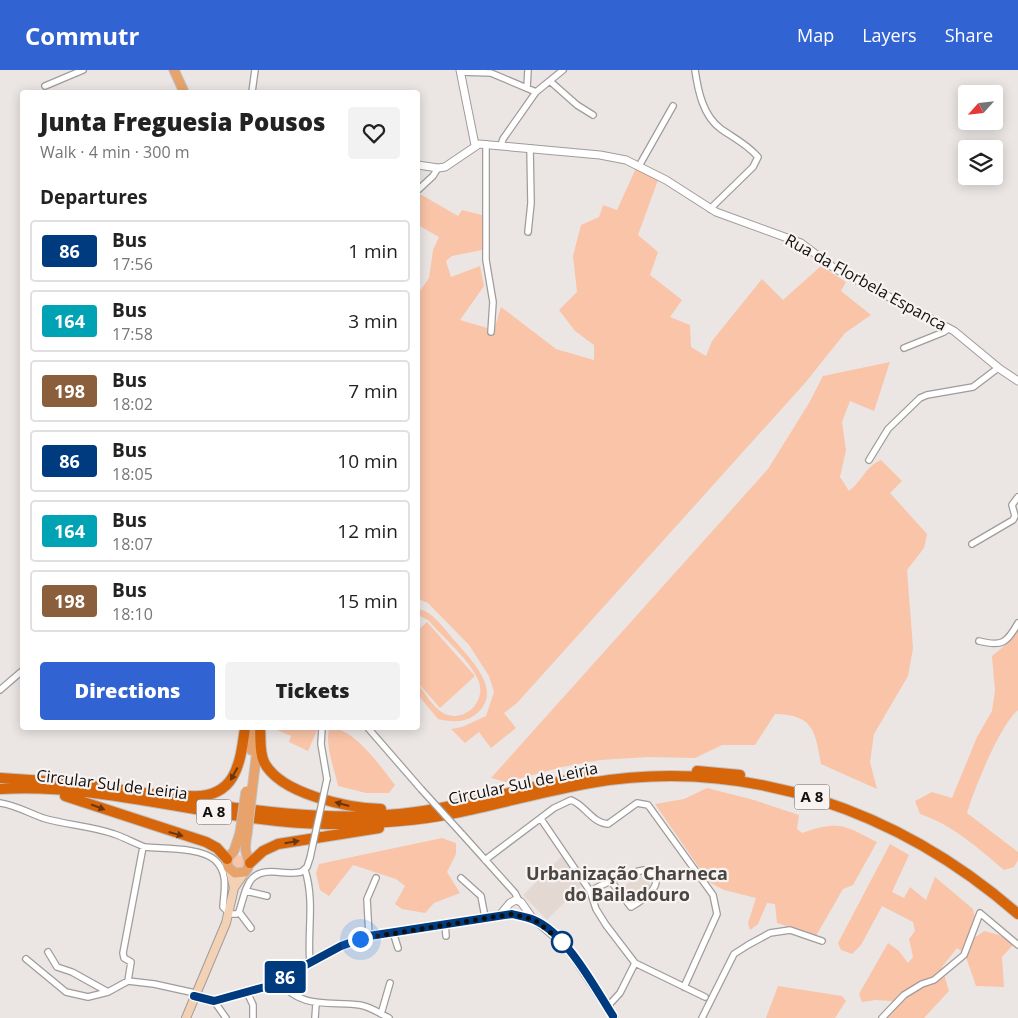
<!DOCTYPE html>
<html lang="en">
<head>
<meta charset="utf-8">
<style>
  :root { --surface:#fff; --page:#f2f2f2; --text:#222; --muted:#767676; --line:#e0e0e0; --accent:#3263d2 }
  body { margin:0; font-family:"Open Sans",sans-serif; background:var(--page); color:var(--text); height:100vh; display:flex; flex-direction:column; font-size:19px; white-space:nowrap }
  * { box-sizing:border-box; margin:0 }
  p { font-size:16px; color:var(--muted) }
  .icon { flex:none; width:28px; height:28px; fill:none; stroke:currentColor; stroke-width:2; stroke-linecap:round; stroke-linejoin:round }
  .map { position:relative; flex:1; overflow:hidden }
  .side { position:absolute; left:20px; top:20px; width:400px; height:640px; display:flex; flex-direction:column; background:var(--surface); border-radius:5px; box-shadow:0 2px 12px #0003 }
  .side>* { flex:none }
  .badge { padding:0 10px; border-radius:4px; font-size:18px; line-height:32px }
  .needle { width:32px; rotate:243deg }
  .fabs { position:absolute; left:958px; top:15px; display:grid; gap:10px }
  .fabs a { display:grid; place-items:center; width:45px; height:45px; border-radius:5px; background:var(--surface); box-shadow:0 2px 12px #0003; font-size:25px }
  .you { position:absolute; width:25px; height:25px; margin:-12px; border:4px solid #fff; border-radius:50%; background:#1a73e8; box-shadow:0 0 0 8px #1a73e833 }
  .map>.badge { position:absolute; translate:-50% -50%; box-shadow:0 0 0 2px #fff }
  h2 { padding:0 20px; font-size:19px; line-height:45px }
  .round { display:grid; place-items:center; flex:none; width:52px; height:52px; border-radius:5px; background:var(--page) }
  .head { display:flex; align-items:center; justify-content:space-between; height:85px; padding:0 20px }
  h1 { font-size:24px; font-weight:800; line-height:38px }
  .primary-button { display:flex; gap:10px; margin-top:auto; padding:10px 20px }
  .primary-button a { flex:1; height:58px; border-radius:5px; background:var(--accent); color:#fff; font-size:20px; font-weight:800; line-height:58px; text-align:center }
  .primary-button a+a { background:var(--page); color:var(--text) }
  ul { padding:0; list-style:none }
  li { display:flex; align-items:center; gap:15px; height:62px; margin:0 10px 8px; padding:0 10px; border:2px solid var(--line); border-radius:5px }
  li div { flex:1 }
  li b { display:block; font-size:19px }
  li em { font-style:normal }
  li .badge { min-width:55px; font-weight:700; text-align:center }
  header { display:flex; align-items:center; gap:30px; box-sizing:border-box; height:70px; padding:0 25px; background:var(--accent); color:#fff }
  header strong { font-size:24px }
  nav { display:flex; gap:28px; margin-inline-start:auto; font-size:18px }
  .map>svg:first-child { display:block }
  .built { fill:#e4d8d2 }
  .green { fill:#f9c4a8 }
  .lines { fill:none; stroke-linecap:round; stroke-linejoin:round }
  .minor-casing { stroke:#a09c9a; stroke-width:8 }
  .tertiary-casing { stroke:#a09c9a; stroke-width:9 }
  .secondary-casing { stroke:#a09c9a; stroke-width:10 }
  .primary-casing { stroke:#c1c1c1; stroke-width:11 }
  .motorway-casing { stroke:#c1c1c1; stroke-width:12 }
  .minor { stroke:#fff; stroke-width:5.5 }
  .tertiary { stroke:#fff; stroke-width:7 }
  .secondary { stroke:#f3d1b5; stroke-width:8 }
  .primary { stroke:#e7a36b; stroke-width:9 }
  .motorway { stroke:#d76509; stroke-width:10 }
  .minor-bridge-casing { stroke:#a09c9a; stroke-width:8; stroke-linecap:butt }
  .primary-bridge-casing { stroke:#c1c1c1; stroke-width:11; stroke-linecap:butt }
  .minor-bridge { stroke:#fff; stroke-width:5.5 }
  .primary-bridge { stroke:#e7a36b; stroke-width:9 }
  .oneway { fill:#6a360c }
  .line-casing { stroke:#fff; stroke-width:11 }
  .line { stroke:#003b80; stroke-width:8 }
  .walk { stroke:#11100f; stroke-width:5; stroke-dasharray:0 9 }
  .stop-dot { fill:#fff; stroke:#003b80; stroke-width:2.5 }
  .labels { text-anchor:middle; stroke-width:4.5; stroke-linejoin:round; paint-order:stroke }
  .shield { fill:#f8f3f1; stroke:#565453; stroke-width:1 }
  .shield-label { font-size:15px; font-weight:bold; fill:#11100f }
  .street-label { font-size:16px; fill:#11100f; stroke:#f8f3f1 }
  .neighbourhood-label { font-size:18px; font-weight:bold; fill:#494644; stroke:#f8f3f1 }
</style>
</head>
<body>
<header>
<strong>Commutr</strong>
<nav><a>Map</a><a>Layers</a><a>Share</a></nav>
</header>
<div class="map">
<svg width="1018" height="948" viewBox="0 0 1018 948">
  <rect width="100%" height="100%" fill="#ebe6e4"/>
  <path class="built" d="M562 786 581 816 547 850 523 825Z
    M643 803 651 815 643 822 644 825 634 832 624 816Z"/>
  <path class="green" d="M636 98 658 110 638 165 658 182 650 205 682 230 670 247 690 255 691 277 706 286 712 271 762 209 783 230 821 196 846 212 841 221 871 245 845 263 805 313 517 633 504 643 516 658 491 678 479 662 465 673 451 659 462 657 486 646 494 622 489 606 469 575 428 533 418 529V224L429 208 433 180 439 167 418 155V127L420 124 458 146 462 140 482 145V180L452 186 446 191 451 207 480 196 484 216 460 250 494 260 501 237 556 279 594 290V275L575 261 559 240 577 222 573 186 581 155 599 147 603 135 617 140Z
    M890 292 874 341 850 331 842 352 846 380 840 407 849 421C862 411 866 396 881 390L902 411 890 423 927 464 924 478 907 500 913 578 908 606 874 664 870 692 877 719 821 694C815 660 813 645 775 644L755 675H722L695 688 648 687 600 690 562 697 506 712 491 708 768 399 809 333 823 306Z
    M418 539C434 542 444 559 455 571 471 590 505 622 475 645 464 653 450 652 438 649L418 625V614C425 623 433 637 443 643 464 654 486 632 479 612 472 592 442 566 428 550L418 545Z
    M427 552 475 606 440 638 418 613V560Z
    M1018 561V640C1000 655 974 719 967 743L1018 782V790L1014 797 1004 800C978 778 953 755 920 744L915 731 932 722 952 728 977 667 992 641 995 621 992 586 1009 572Z
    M277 658H318L308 681 289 672 291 666 277 660Z
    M329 658C354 657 380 696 395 715L389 723H366L338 716C334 696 325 678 329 658Z
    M707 718 754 730 799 745 797 759 802 763C839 750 844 755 877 772L853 815 843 819 816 866 777 853 775 834 767 833 758 854 750 860 748 853 756 828 724 820 709 812 655 734 684 729Z
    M442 768 456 773V784L447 802 460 823 434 833 425 843 402 839 395 834 405 816 396 809 353 795 329 826 320 820 316 803 319 794Z
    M890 774 909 785 892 822 904 828 910 817 926 830 935 807 973 839 975 848 970 863 973 869 984 861 999 865 1014 874 1002 887 1004 917 976 916 965 884 957 878 942 897 949 921 924 948H887L893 943 892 931 875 930 862 932 859 924 888 873 899 881 908 893 913 887 909 869 915 861 913 852 882 836 861 875 852 884 841 880 838 873Z
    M231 792a7 7 0 1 1 14 0a7 7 0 1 1-14 0Z
    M778 916 842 926 846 931 835 948H766Z"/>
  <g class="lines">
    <defs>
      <path id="minor" d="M695 0C698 21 703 46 721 59 734 68 748 75 758 87L753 97 710 139
        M461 2 491 3 536 22 563 0
        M551 12 577 35 593 45
        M45 16 83 0
        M527 18 528 0
        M252 22 255 0
        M486 74V190L493 232 491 262
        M501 75 503 69 536 22
        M639 96 673 36
        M418 120 433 106 438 98
        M528 162 531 133 530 78
        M904 278 944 262 949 258
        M869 390 888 359 920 328 927 325 973 317 998 298
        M972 474 1013 450 1015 446 1012 435 1018 427
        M979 571C1002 577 1007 573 1018 553
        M0 620 22 601
        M322 658 321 674 327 709
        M368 658 421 719
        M0 733C15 735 29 743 43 748 66 755 91 756 114 764 121 766 141 776 145 777 163 779 200 777 215 790 229 803 224 821 223 837L230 844H237L239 842C247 817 247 799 277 802 286 803 293 804 301 802L307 797 310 788
        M541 749 590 821 596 839 606 855 635 893
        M462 764 515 823 519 831
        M485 790 554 738 571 730C585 735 592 753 608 754L637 733 648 735 713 825 717 844 684 917
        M305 800C315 831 307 862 310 893
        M461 808 481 826 485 847
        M246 821 267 826
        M590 821C608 812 624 804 644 800 672 809 644 830 631 837L610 810
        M239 842 251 858
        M445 853 446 866
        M393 862 398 878
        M369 866 367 829 376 808
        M48 882 57 897 72 902 108 922 128 911 154 914 195 923
        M26 889 66 922 88 927 108 922
        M280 910C298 940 331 931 360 935 371 937 379 943 389 948
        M128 911 131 892 124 888 123 883 143 777
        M247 922 253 935V948
        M214 931 226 948
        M607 937 620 923 635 893 705 927
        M381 944 390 913
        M315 948 316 934
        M702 948 734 884 748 875 770 863 790 860 822 871
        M882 948 904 925 922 914 934 910 964 885 980 843 1018 875"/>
      <path id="tertiary" d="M460 0 475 75
        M418 95 438 98 445 97 479 74 600 85 626 90 666 110 716 142 801 173 834 198 954 261 1000 299 1018 311
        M500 845 510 833 516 830 521 832 533 849
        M194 926 214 931 265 917 341 876 369 866 512 844 535 850 568 878 614 948"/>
      <path id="secondary" d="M230 800 234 818
        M186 948 226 853 234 818 245 802"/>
      <path id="primary" d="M174 0 184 22
        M251 680 254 658
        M252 721 258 672
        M240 763 234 781 227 789 228 797 235 803 245 802C252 794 248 790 246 782 245 777 246 769 247 764"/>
      <path id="motorway" d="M260 658C261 669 259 681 264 692 280 724 348 738 381 739
        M697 701 740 705
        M0 708 60 712 168 726
        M0 719C107 712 219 753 328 754 370 754 413 752 455 743 500 734 544 721 590 713 747 686 900 741 1018 844
        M65 726 206 772 217 778 227 789
        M189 726C236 729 240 694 245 658
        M162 727C241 739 319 752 400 744 464 737 527 716 590 706
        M250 793 263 781 278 774 379 758"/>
    </defs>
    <use href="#minor" class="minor-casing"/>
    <use href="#tertiary" class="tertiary-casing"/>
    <use href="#secondary" class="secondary-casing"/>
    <use href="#primary" class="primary-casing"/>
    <use href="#motorway" class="motorway-casing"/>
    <use href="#minor" class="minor"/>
    <use href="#tertiary" class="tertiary"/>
    <use href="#secondary" class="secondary"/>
    <use href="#primary" class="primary"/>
    <use href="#motorway" class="motorway"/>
    <defs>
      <path id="minor-bridge" d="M421 719 462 764
        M310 788 327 709"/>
      <path id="primary-bridge" d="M240 763 246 721
        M247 764 252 721"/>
    </defs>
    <use href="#minor-bridge" class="minor-bridge-casing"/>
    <use href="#primary-bridge" class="primary-bridge-casing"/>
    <use href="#minor-bridge" class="minor-bridge"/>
    <use href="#primary-bridge" class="primary-bridge"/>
  </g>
  <defs><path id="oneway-solid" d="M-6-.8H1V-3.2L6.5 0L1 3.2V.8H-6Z" transform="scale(1.25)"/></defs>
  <g class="oneway">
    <use href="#oneway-solid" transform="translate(234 704) rotate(119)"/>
    <use href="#oneway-solid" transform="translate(342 734) rotate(-165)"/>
    <use href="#oneway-solid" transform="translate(98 737) rotate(21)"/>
    <use href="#oneway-solid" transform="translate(176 764) rotate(16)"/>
    <use href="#oneway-solid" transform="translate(292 772) rotate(-9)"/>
  </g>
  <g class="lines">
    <defs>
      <path id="line" d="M194 926 214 931 265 917 341 876 369 866 512 844C519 846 528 847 534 850 566 863 595 918 613 946"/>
    </defs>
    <use href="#line" class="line-casing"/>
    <use href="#line" class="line"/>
    <path class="walk" d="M360 869 512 844 535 850 562 872"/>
  </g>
  <circle class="stop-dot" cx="562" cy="872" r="10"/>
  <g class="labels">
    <g class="shield">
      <rect x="794.5" y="714.5" width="35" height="25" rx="4"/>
      <rect x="196.5" y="729.5" width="35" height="25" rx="4"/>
    </g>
    <g class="shield-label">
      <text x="812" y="732">A 8</text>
      <text x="214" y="747">A 8</text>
    </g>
    <g class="street-label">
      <text transform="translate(866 212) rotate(29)" y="6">Rua da Florbela Espanca</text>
      <text transform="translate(523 713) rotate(-12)" y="6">Circular Sul de Leiria</text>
      <text transform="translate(112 714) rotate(7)" y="6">Circular Sul de Leiria</text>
    </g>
    <g class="neighbourhood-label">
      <text x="627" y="810">Urbanização Charneca<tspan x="627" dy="21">do Bailadouro</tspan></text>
    </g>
  </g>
</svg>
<div class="fabs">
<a><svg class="needle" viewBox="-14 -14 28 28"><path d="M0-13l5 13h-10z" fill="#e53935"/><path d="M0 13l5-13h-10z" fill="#767676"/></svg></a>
<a><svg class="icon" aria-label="layers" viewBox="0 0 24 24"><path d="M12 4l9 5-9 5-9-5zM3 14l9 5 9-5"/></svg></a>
</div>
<div class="you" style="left:360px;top:869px"></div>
<b class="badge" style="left:285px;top:907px;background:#003b80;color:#fff">86</b>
<section class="side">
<div class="head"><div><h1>Junta Freguesia Pousos</h1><p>Walk · 4 min · 300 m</p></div><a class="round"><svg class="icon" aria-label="heart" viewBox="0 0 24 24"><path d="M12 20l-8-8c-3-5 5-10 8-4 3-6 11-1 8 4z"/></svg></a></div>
<h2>Departures</h2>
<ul>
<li><span class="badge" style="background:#003b80;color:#fff">86</span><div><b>Bus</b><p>17:56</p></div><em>1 min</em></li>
<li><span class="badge" style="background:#00a3b4;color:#fff">164</span><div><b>Bus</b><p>17:58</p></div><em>3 min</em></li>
<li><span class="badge" style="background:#8b5e3c;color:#fff">198</span><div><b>Bus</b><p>18:02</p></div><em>7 min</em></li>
<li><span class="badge" style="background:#003b80;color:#fff">86</span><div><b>Bus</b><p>18:05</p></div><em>10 min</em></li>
<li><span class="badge" style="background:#00a3b4;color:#fff">164</span><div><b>Bus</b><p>18:07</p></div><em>12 min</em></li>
<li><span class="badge" style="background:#8b5e3c;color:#fff">198</span><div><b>Bus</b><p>18:10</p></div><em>15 min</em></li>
</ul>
<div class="primary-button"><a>Directions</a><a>Tickets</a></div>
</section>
</div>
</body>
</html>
